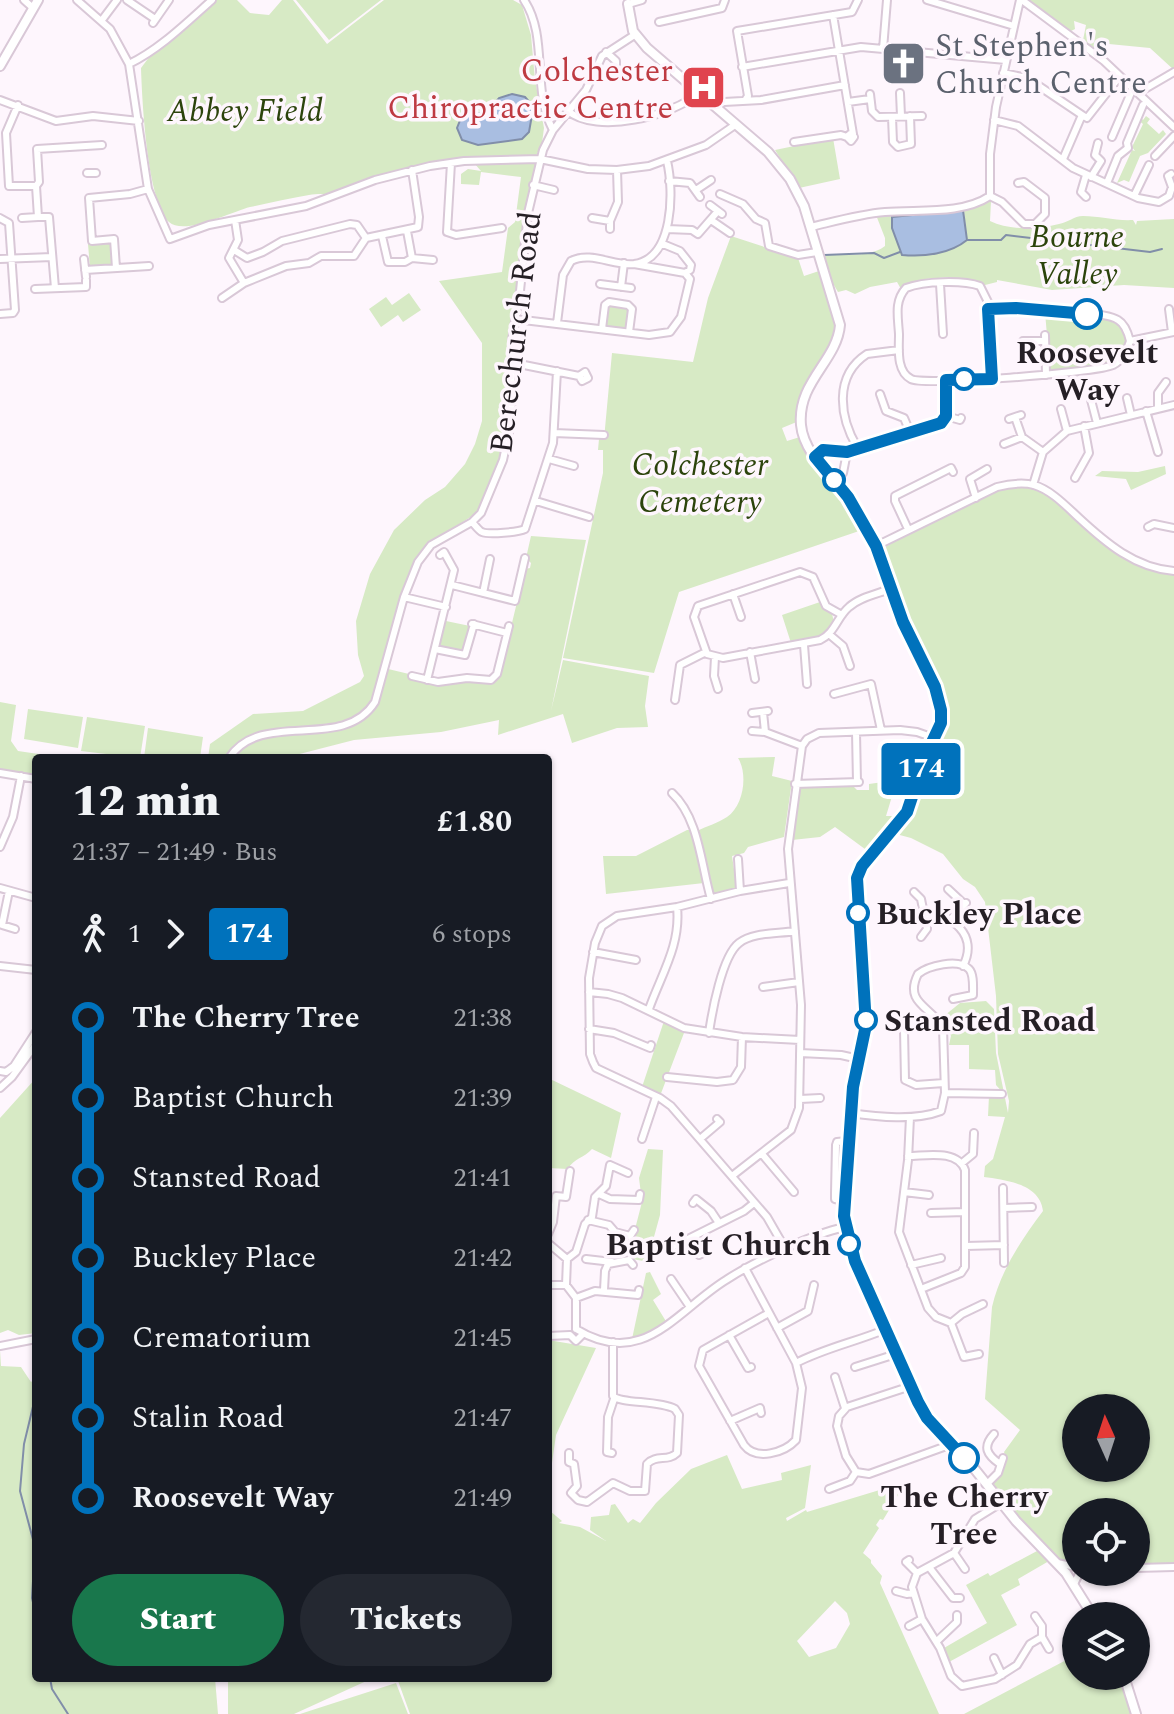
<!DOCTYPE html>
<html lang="en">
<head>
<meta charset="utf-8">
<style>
  :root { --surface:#171b24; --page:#242831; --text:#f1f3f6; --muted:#9ea1a6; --accent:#19774c }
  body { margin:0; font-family:Spectral,serif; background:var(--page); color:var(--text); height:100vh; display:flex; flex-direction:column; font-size:30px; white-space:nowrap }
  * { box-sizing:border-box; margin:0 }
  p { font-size:26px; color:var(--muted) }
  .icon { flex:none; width:44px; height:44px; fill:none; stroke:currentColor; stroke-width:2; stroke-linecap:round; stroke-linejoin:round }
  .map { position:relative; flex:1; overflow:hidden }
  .side { position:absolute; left:32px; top:754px; width:520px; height:928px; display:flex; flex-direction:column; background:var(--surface); border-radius:8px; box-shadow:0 2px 6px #0004 }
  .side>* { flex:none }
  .badge { padding:0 16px; border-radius:6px; font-size:28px; line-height:52px }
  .needle { width:52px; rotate:357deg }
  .buttons { position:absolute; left:1062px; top:1394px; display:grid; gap:16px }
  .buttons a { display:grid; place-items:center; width:88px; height:88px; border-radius:50%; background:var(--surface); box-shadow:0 2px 6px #0004; font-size:40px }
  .map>.badge { position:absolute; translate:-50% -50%; box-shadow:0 0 0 4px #fff }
  .legs { display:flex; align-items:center; gap:12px; height:88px; padding:0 40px; font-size:26px }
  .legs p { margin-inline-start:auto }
  .headline { display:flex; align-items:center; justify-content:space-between; height:136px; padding:0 40px }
  h1 { font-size:44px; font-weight:800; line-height:60px }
  .primary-button { display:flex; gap:16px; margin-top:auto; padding:16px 40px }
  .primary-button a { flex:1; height:92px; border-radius:48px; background:var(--accent); color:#fff; font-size:32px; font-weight:800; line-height:92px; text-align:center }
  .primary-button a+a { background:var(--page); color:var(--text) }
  ul { padding:0 40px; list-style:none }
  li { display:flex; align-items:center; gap:28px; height:80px; font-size:30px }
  li i { display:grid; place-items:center; width:12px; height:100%; margin:0 10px; background:currentColor }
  li i::after { content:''; width:20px; height:20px; margin:-10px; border:6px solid; border-radius:50%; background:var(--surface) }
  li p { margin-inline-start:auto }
  li:first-child i { background:linear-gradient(#0000 50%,currentColor 0) }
  li:last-child i { background:linear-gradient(currentColor 50%,#0000 0) }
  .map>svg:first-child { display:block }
  .green { fill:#d7eac5; fill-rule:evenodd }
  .water { fill:#a9bee1; stroke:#818ea9; stroke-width:2 }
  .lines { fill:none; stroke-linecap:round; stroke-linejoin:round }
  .stream { stroke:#818ea9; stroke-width:2 }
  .minor-casing { stroke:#d9c8d7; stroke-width:10 }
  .major-casing { stroke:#d9c8d7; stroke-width:12 }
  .minor { stroke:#fff; stroke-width:6 }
  .major { stroke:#fff; stroke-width:8 }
  .line-1-casing { stroke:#fff; stroke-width:18 }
  .line-1 { stroke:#0072bc; stroke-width:12 }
  .stop-1-dot { fill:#fff; stroke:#0072bc; stroke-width:4 }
  .labels { text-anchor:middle; stroke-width:7; stroke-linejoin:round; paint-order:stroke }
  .worship-label { font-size:32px; fill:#5b616d; stroke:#fef6fd; text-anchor:start }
  .health-label { font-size:32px; fill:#be3a42; stroke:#fef6fd; text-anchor:end }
  .park-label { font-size:32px; font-style:italic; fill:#2c440c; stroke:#fef6fd }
  .street-label { font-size:32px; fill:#251f25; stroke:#fef6fd }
  .stop-label { font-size:32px; font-weight:bold; fill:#251f25; stroke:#fef6fd }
</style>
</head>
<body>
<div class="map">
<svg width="1174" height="1714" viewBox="0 0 1174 1714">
  <rect width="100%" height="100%" fill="#fef6fd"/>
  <path class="green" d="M211 0H237L250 13 269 15 282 0H293L327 44 384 0H513L522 5 531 35 535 80 544 128 542 143 536 156C488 158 443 159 397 171 375 177 355 189 334 193 326 195 317 193 309 195 290 198 269 203 250 207 231 212 184 236 169 222 147 202 142 99 141 68L159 44Z
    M296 0H381L329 40Z
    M1028 0H1174V70L1150 48 1109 44 1105 55 1083 40 1086 25 1074 21 1075 29 1071 31Z
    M1139 116 1143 120 1146 116 1150 119 1147 123 1159 134 1163 130 1166 134 1148 153 1140 156 1129 182 1124 180 1117 183 1132 150 1135 151 1132 147 1143 124 1138 120Z
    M833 138 840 179 799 188 775 150Z
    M537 160 525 222 519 283 510 340 508 363 510 423 505 446 477 513 429 543 414 563 400 598 384 668 409 674 408 679 493 681 499 677 525 569 530 568 531 563 526 558 531 536 586 540 551 711 563 660 649 676 645 706 648 727 617 728 572 743 563 714 498 735 499 720 441 732 354 740 284 758H208L210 744 253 714 303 711 360 682 364 676 358 655 356 621 370 574 394 530 425 500 445 487 465 464 475 444 482 421V343L439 281 502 272 508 228 515 222 521 177 481 172 479 185 461 184V174L468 169 481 171 474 163Z
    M991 201 990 221C1010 231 1038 229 1059 224 1067 223 1074 216 1083 216 1100 216 1115 221 1133 220L1136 225 1137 221 1174 219V288L1124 285 1052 290 997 280V282L981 286 952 281 951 277 925 279V282L901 289 897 282 870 287 855 294 846 290 838 292 828 275 823 255C842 254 870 258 885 246V238L876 215 897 214 912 256 967 240 964 210Z
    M731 236 798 258 804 276 819 271 837 317 838 328 835 339 806 384 799 421 782 428 787 441 800 437 845 499 862 530 679 592 654 673 563 658 603 473V450H598L599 439H604L612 353 693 362 708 298Z
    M112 243 113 266 90 268 88 244Z
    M409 293 421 310 403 322 398 315 381 327 369 309 386 297 392 305Z
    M607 304 629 306 628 329 603 326Z
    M1045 312 1112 319 1122 326 1127 337 1121 357 1110 363 1050 371Z
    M1165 466 1166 474 1131 490 1126 479 1095 476 1102 471 1138 472Z
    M1016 486C1059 486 1081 531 1115 549 1133 559 1155 565 1174 573V1566L1136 1568V1512H1076V1565C1039 1556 1014 1515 992 1486L1006 1458 1004 1452 1020 1430 985 1399 992 1307C1000 1272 1021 1240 1043 1211 1040 1184 1006 1180 984 1177L985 1166 993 1159 1005 1117 988 1116 989 1096 1003 1097 1004 1094 996 1085 995 1070 969 1069V1045H949L951 1036 944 1016 960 1003 986 1001 994 1009 996 1053 1008 1113 1009 1101 998 1054 996 996 985 902 975 887 963 879 943 854 911 838 896 834C913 815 930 787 925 759 932 747 946 730 948 716 950 705 941 696 937 688 924 663 882 572 882 549 921 526 972 496 1016 486ZM1076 1408H1136V1468H1076Z
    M820 602 832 614 834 622C824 639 809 639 791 643L782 615Z
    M446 621 470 626 467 650 460 654 440 649 437 644 442 622Z
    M0 702 16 705 11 741 18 751 66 758H36V778L0 771Z
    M28 709 83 717 78 748 24 739Z
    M87 717 145 726 140 758 81 751Z
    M148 728 203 737 200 758H144Z
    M775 757 772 776 792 781 784 837 748 847 744 853 732 856 737 889 713 895 697 831C707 826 718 823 727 817 744 805 748 774 738 758Z
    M897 780 886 816H900L869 852 835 827 820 837 792 840 798 787 853 786 857 790H869V784Z
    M687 830H690L704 883 606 894 603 856H636Z
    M664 1021 684 1033 660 1096 642 1087Z
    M36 1078V1333L19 1335 8 1330 0 1333V1118Z
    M548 1078 621 1113 611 1158 592 1149C584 1158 574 1158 568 1169L548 1168Z
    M648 1149 663 1150 660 1215 649 1255V1262L632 1259 629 1256 636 1235 634 1233 642 1202 639 1178Z
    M650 1272 661 1294 653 1300 667 1323 651 1334 632 1339 646 1273Z
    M548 1340 596 1348 556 1435 548 1491Z
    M0 1350 1 1366 21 1367 31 1382 36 1378V1678H215L218 1714H0Z
    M727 1455 742 1489 782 1480 781 1473 811 1465 805 1508 786 1518 787 1521 806 1510 807 1512 906 1482 883 1520 880 1519 876 1525 879 1528 863 1553 871 1560V1563L882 1576 880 1583 939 1714H410L397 1678H548L549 1500 550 1511 562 1521 559 1523 580 1527 606 1541 590 1530 591 1517 609 1515 611 1505 615 1504 628 1523 633 1519 640 1523 656 1503 691 1469ZM835 1601 847 1613 850 1624 836 1648 809 1657 797 1641Z
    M1037 1551 1049 1561 1018 1579 1020 1585 1001 1595 1017 1625 949 1662 944 1648 987 1623 966 1585 988 1573 990 1576Z
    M1070 1658 1076 1676H1126L1140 1714H964Z
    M228 1678 355 1680 373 1678 294 1714H228Z
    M396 1683 408 1714H300Z"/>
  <path class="water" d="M512 94 525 97 531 104 532 115 529 132 522 139 478 145 462 140 457 128 461 118 488 111 499 98Z
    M963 210 967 240C950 254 924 257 902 255L892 228V217Z"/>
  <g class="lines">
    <path class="stream" d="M967 240H1001L1006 235 1150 252 1162 249
      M824 255 874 253 884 258 900 252
      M36 1394 24 1444 20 1491 35 1547 32 1598 36 1615
      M50 1678 52 1689 68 1714"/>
    <defs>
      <path id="minor" d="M24 0 33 8
        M77 0 110 29 129 64 148 189 170 239 209 225 306 206 375 180 430 166 464 161 540 159 588 169 617 170 649 166 706 145 735 125
        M127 0 155 19
        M524 0C549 37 531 90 553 130
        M927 0 1014 26
        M1022 0 1104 61 1174 127
        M628 4 642 0
        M833 15 853 134
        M102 20 117 0
        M659 22 722 8 725 0
        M153 23 169 0
        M883 49 887 0
        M606 52 616 61V73L630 77
        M129 64C160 49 186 23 212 0
        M742 67 861 47 1006 60
        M1003 73 1027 78 1082 115
        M900 93 901 116
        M1138 93 1174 72
        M870 94 872 111 878 117 922 116
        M746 99 748 96 737 31 852 12 858 0
        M0 100 56 121 93 116 139 121
        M848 102 870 99
        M18 105 6 133 9 186H36L38 217H49L55 288
        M715 107 724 102 761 100 845 85
        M568 111C596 135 674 116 698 93
        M892 117 893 142 898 147 911 144 910 116
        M994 120 1018 126 1073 168 1138 198 1159 202 1169 196 1172 187 1168 176 1171 174
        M850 134 854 137 851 141 847 137Z
        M1112 137 1133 88
        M794 142 841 135 847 137
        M1155 156 1174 136
        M1063 159 1082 115 1087 118 1120 76
        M451 163 447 232 456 235 502 228
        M87 173H96
        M1091 177 1101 161 1095 155 1098 143
        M669 181 690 183 700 197
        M1107 183 1118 156 1128 148 1127 143 1143 105
        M533 185 554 190
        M36 186 39 182 37 149 102 145
        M696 190 711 180
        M720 194 743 204 756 219 765 223 769 246 798 255 817 252
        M990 196 1002 202 1024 224H1035L1045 214V198L1024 182 1018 183
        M1134 196 1149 165
        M1086 197 1081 192 1086 175
        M710 205 722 214
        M0 218 9 223 15 310 13 313 0 314
        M22 218 38 217
        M592 218 610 221
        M235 220 238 240 229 258 244 283 286 266 309 263 321 256H354L366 238 418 227 419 217 412 170
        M711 220 730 233
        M811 227C836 221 860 214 885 212 919 209 961 215 990 196V154L996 107 1020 0
        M610 229V221L618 202 617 170
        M667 229 692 230 698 234 718 211
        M407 231 412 258 433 260
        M382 236 388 262H405L412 258
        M234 250 247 258 263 252 282 241 350 224 357 225 366 238
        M0 259 52 257
        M84 259 86 277
        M634 264 685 273
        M116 268 114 239 92 241 89 198 130 194 148 189
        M85 270 149 266
        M600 284 631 288
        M940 284 943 334
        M621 287 624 263
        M35 289 86 287V280
        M222 298 244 283
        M988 309C1011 310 1102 309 1118 320 1125 324 1128 333 1130 341
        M1169 309 1172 332
        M515 319 649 335 670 332 681 317 690 279 685 273 690 270 691 265 680 251 663 244
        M557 323 563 275 571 261C591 251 613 266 634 264 674 259 674 191 667 161
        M602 329 605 305 609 302 628 305 632 309 629 332
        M1045 335 1046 375
        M1023 341H1045
        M1130 341 1174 332
        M509 362 579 376 585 372 588 378 582 381 579 376
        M992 379 988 302 980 286C963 280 924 281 906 288 894 301 898 317 899 334 899 349 896 371 911 379 924 386 1095 373 1113 365 1123 360 1127 351 1130 341
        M880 394 886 411 904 418 910 432
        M1127 398 1131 415
        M1091 400 1097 423
        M1158 408V393L1166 382
        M1061 409 1067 431
        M1146 411 1158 452
        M946 416 960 420 961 418
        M1015 417 1022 437 1043 452
        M1009 419 1021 415
        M554 433 604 435
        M1004 444 1022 437
        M857 447C840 418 833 376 867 354L899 350
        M815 457 823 450 847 452 941 423 946 416V380
        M549 459 574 466
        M1075 478 1089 453 1084 426
        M835 480 843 473 847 452
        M1033 485 1043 452 1067 431 1174 405
        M976 498 970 479 987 469
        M536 501 589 517
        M472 522C474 524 479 531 482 532 489 535 519 532 525 529L553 443 557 371
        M1148 527 1154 524 1174 528
        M908 529 895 501V496L951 468 953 472
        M876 546 997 487C1009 484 1022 482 1034 485 1051 490 1066 506 1079 518 1106 543 1135 568 1174 571
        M452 585 515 601 525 558
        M483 593 490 559
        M733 594 741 617
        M404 597 446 607
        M842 615 826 606 813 577 800 572 698 606 694 617 707 654 723 658 820 640C835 633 837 617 849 607 860 597 877 594 890 589
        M472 624 507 633
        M830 635 843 646 850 666
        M804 645 807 684
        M435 649 465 655 474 624
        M750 652 755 679
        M715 657 714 676 718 689
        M412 676 438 682 467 678 491 680 497 674 509 626
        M427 680 454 570 444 552 440 555
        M834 694 871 684 881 730
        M675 700 680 665 706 652
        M763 712 765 732 802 746
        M752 713 768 711
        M752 731 765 732
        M856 732 857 782
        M229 758C262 708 343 753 375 702L404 597 418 562 431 545 472 522 481 513 503 460 511 423 512 340 520 291 528 213 543 150 553 130 586 90 602 56 636 34
        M0 773 36 779
        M795 784 859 782
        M672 793C699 818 701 865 711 899
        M0 847 13 817 21 776
        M738 859 740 891
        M0 888 36 898
        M948 889 964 904
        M9 891 2 925 15 929
        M914 892 921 899 924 914
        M922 914C952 913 979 935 963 966
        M949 921 966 903
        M921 937 927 929 926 914
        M593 952 636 960
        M0 966 36 970
        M763 987 799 982
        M589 992 608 994 622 998 684 1028 742 1037 800 1040
        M649 1009C661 975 681 945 677 907
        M589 1029 614 1033 650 1048 651 1045
        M904 1030 905 1080 916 1085 944 1083
        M709 1033C712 1012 722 956 739 943 753 932 778 934 795 931
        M800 1053 841 1055 859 1059
        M0 1071 6 1072 14 1066 36 1032
        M667 1077 717 1082 733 1080 741 1067 742 1037
        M0 1088 12 1077 36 1044
        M945 1093 1002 1094
        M800 1099 820 1098
        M850 1113C878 1117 915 1121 941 1111L945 1093 943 1028C933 1007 903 1004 918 974 928 966 958 958 969 969 974 974 973 987 973 995L953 999
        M910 1117 908 1160 899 1232 928 1308 936 1317 951 1323 964 1357 979 1354
        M642 1139 656 1097
        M700 1139 720 1122 717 1119
        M762 1154 794 1192
        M908 1156C926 1156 957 1149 965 1170V1267L961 1273 921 1289
        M962 1163 973 1154 974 1133
        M732 1176 791 1130 799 1108 801 1005 788 849 802 746 807 739 819 733 900 730 917 732 934 738
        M1003 1188 1004 1263
        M904 1192 929 1195
        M599 1194 610 1199 639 1200 640 1194
        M844 1201 835 1199V1193L836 1145 837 1142 847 1141
        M693 1203 696 1199 711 1211 719 1223
        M1004 1208 1032 1207
        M931 1213 965 1212
        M588 1220 609 1225 615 1232 630 1236 634 1230
        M548 1234 553 1222 556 1196 566 1197 570 1171
        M695 1236 703 1253 699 1255
        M548 1243 567 1259 566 1285 576 1298V1329
        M966 1246 1004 1245
        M672 1247 744 1211 754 1203
        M786 1250 767 1217 671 1106 660 1098 596 1068 593 1062 590 1054 589 978 595 943 602 926 617 916 677 907 740 891 789 883
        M567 1259 576 1252 585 1224 592 1217 595 1197 606 1186 610 1165 628 1173
        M586 1259 612 1262
        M911 1265 941 1258
        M745 1268 796 1363 802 1388 796 1440C784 1453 756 1461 744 1445L699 1366 703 1350 769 1313
        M671 1279 690 1307
        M548 1285H566
        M604 1290 605 1271 608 1264 629 1260 633 1265
        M576 1298 595 1291 638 1295 639 1290
        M951 1323 962 1314 983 1304
        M777 1328 808 1311 814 1285
        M576 1329C643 1370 676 1311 726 1280 755 1261 812 1234 845 1227
        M729 1335 748 1368 751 1367
        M548 1336 570 1335 576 1341 582 1335
        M0 1346 36 1339
        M796 1363C825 1348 855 1342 884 1330
        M855 1367 896 1354
        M835 1377 845 1408
        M730 1421 760 1408 761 1413
        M994 1434C982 1447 987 1455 1000 1464
        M569 1453V1462L574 1464 577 1486 571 1493 578 1500 587 1502 613 1483 630 1491H645L647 1464C656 1454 668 1462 677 1453L679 1415 675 1409C658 1400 621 1404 613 1396V1342
        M612 1453 607 1452 608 1417 614 1399
        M856 1472 846 1456 837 1426 839 1416 847 1407 911 1386
        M987 1484 998 1473 1003 1458
        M829 1489 850 1481 856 1472 869 1474 952 1444
        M1001 1503 975 1519 954 1553 917 1573 912 1587 922 1619 940 1648 951 1676 962 1686 995 1679 1017 1665 1030 1644 1042 1637V1626L1035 1616
        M967 1530 987 1541
        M954 1553 965 1569
        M909 1560 906 1562 917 1573
        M1057 1563 1076 1567
        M929 1567 953 1598H960
        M1136 1568 1174 1567
        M1074 1584 1080 1572
        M896 1591 907 1594 913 1593
        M909 1626 922 1619
        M1042 1637 1049 1649
        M937 1641 957 1622V1615
        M994 1658 1002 1675"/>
      <path id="major" d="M628 4 633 31 647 48 768 152 790 179 804 206 840 325C837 361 797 382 801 425 804 457 838 480 854 506 876 543 887 584 904 623 916 652 944 687 941 719 940 733 929 745 924 758 917 780 915 802 901 821 888 839 863 856 857 878L866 1025 853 1087 847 1141 844 1216 850 1249 884 1330 927 1418 973 1467 1016 1521 1066 1573 1093 1616
        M0 66 38 0
        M1124 1676 1136 1714"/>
    </defs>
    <use href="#minor" class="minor-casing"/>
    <use href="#major" class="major-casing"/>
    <use href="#minor" class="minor"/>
    <use href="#major" class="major"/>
  </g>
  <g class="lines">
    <defs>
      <path id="line-1" d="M964 1458 927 1418 918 1402 855 1261 844 1216 853 1087 866 1025 857 878 862 866 907 812 926 755 941 723V710L935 687 903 622 876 546 848 497 815 457 823 450 847 452 941 423 946 416V380L992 379 988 309 1016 308 1087 314"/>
    </defs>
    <use href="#line-1" class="line-1-casing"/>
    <use href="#line-1" class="line-1"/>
  </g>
  <defs>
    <symbol id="church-square" viewBox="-11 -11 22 22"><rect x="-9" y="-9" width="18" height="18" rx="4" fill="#6b7280" stroke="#fef6fd"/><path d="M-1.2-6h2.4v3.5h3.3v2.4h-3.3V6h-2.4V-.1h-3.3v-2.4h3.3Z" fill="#fff"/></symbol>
    <symbol id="hospital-square" viewBox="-11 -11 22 22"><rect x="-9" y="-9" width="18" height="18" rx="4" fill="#e0444e" stroke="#fef6fd"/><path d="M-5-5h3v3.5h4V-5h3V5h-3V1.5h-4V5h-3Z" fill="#fff"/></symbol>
  </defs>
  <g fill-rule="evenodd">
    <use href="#church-square" x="878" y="38" width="51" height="51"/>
    <use href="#hospital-square" x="678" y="62" width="51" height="51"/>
  </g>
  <g class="stop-1-dot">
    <circle cx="1087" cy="314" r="14"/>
    <circle cx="964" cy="379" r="10"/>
    <circle cx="834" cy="480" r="10"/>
    <circle cx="858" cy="913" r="10"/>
    <circle cx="866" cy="1020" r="10"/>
    <circle cx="849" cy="1244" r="10"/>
    <circle cx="964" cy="1458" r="14"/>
  </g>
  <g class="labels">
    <g class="worship-label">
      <text x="935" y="56">St Stephen's<tspan x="935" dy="37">Church Centre</tspan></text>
    </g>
    <g class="health-label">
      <text x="673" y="81">Colchester<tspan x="673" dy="37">Chiropractic Centre</tspan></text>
    </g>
    <g class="park-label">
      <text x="245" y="121">Abbey Field</text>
      <text x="1077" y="247">Bourne<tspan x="1077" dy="37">Valley</tspan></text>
      <text x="700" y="475">Colchester<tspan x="700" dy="37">Cemetery</tspan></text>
    </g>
    <g class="street-label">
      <text transform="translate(515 332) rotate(-83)" y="11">Berechurch Road</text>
    </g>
    <g class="stop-label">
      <text x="1087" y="363">Roosevelt<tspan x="1087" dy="37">Way</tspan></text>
      <text x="876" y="924" text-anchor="start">Buckley Place</text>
      <text x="884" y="1031" text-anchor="start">Stansted Road</text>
      <text x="831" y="1255" text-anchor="end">Baptist Church</text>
      <text x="964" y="1507">The Cherry<tspan x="964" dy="37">Tree</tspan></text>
    </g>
  </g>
</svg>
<div class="buttons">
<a><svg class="needle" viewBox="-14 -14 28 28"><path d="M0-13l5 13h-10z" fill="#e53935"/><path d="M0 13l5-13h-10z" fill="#9ea1a6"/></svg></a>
<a><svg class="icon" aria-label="locate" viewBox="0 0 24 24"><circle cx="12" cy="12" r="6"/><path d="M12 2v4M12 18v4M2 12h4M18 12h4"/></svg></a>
<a><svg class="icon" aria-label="layers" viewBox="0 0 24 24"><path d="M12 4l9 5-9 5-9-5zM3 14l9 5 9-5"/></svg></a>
</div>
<b class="badge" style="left:921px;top:769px;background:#0072bc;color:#fff">174</b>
<section class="side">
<div class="headline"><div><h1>12 min</h1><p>21:37 – 21:49 · Bus</p></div><b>£1.80</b></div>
<div class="legs"><svg class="icon" aria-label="walk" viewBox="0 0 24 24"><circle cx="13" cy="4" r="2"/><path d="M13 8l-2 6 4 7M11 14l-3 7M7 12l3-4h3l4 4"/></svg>1<svg class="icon" aria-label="forward" viewBox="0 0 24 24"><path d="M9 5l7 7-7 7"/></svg><b class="badge" style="background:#0072bc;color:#fff">174</b><p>6 stops</p></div>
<ul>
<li><i style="color:#0072bc"></i><b>The Cherry Tree</b><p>21:38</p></li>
<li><i style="color:#0072bc"></i><span>Baptist Church</span><p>21:39</p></li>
<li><i style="color:#0072bc"></i><span>Stansted Road</span><p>21:41</p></li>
<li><i style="color:#0072bc"></i><span>Buckley Place</span><p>21:42</p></li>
<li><i style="color:#0072bc"></i><span>Crematorium</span><p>21:45</p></li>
<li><i style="color:#0072bc"></i><span>Stalin Road</span><p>21:47</p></li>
<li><i style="color:#0072bc"></i><b>Roosevelt Way</b><p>21:49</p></li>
</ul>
<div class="primary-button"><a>Start</a><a>Tickets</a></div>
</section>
</div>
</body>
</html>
